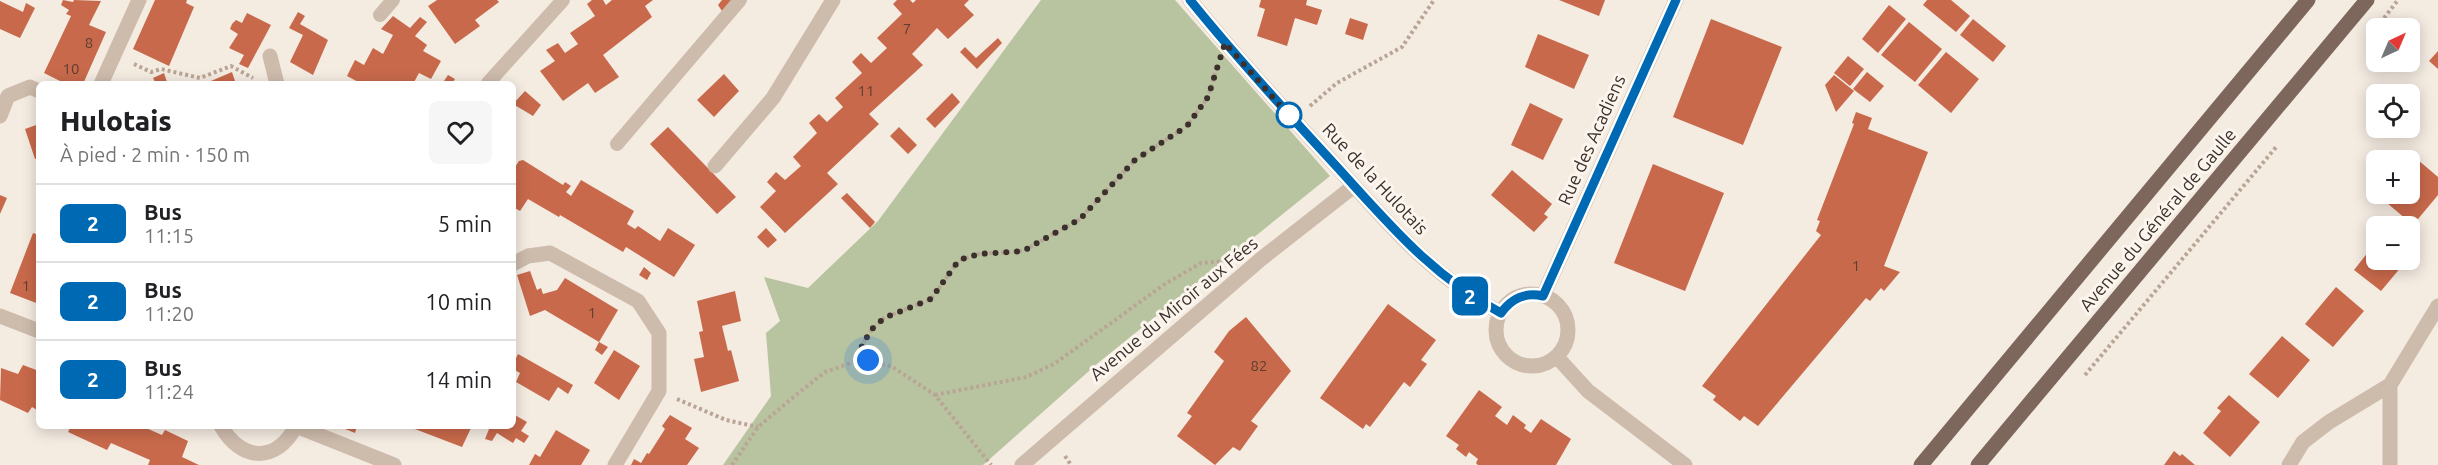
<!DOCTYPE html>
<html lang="fr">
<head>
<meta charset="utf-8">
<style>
  :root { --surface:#fff; --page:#f6f6f6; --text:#202124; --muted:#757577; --line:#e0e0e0 }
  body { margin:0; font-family:Ubuntu,sans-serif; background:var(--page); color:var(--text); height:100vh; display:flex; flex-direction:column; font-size:22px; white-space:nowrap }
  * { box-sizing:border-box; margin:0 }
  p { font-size:20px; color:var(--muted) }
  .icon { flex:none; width:33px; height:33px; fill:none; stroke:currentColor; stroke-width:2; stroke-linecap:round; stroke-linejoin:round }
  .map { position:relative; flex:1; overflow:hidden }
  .panel { position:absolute; left:36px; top:81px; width:480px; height:348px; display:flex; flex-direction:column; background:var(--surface); border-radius:9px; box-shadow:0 3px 15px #0003 }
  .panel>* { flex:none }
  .badge { padding:0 12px; border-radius:9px; font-size:21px; line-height:39px }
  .needle { width:39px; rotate:44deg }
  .controls { position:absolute; left:2366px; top:18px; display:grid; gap:12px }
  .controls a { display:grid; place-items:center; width:54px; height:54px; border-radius:9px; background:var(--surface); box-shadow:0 3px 15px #0003; font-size:30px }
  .you { position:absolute; width:30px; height:30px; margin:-15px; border:4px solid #fff; border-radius:50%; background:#1a73e8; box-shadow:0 0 0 9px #1a73e833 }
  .map>.badge { position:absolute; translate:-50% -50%; box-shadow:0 0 0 3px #fff }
  .round { display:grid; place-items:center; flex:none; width:63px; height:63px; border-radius:9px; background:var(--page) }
  .head { display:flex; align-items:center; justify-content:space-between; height:102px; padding:0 24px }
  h1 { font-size:28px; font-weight:800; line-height:45px }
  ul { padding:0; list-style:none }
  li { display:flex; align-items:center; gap:18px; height:78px; padding:0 24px; border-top:2px solid var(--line) }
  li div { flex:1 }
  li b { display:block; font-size:22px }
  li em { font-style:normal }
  li .badge { min-width:66px; font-weight:700; text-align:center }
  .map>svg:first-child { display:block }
  .green { fill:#b8c4a0 }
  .building { fill:#c8694b }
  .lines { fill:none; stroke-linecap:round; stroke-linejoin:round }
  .path { stroke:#b9a596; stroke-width:4; stroke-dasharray:3 3; stroke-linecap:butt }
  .lane { stroke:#cdbbac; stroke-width:14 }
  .street { stroke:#cdbbac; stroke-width:15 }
  .primary { stroke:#7d675c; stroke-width:15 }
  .line-casing { stroke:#fff; stroke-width:14 }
  .line { stroke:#0069b4; stroke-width:9 }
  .walk { stroke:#3b302b; stroke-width:6; stroke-dasharray:0 10.8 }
  .stop-dot { fill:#fff; stroke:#0069b4; stroke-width:3 }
  .labels { text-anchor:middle; stroke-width:6; stroke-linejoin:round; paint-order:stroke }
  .number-label { font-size:15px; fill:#5e3e33 }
  .street-label { font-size:18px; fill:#3b302b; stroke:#fbf5ee }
</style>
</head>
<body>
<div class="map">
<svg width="2438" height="465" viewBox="0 0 2438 465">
  <rect width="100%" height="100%" fill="#f4ebe1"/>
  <path class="green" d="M1041 0H1175L1330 176 1098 363 983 465H723L771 396 766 333 780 321 764 277 808 288 878 221Z"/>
  <path class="building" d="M63 0 73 2 74 0 101 1 89 25 106 32 83 84H59L60 81 44 73 71 16 66 14 69 10 61 5Z
    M155 0H187L186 3 194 7 169 66 133 49Z
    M437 0H497L499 2 475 20 480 26 455 44 428 6Z
    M592 0H603L606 5 612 0H653L645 6 652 17 603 55 619 77 595 93 588 83 563 101 540 71 555 61 546 50 558 43 565 53 578 44 570 33 595 16 587 4Z
    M722 0H732L722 11 718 5Z
    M897 0H910L913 3 916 0H969L964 5 974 15 948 39 937 28 912 54 923 65 869 114 879 124 827 173 838 184 785 233 760 207 776 191 767 182 776 172 785 180 801 166 793 157 817 133 809 123 819 114 827 122 843 107 835 98 862 73 852 62 861 53 871 63 887 48 877 38 902 14 893 4Z
    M1261 0H1307L1306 5 1322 10 1317 25 1295 18 1287 46 1257 36 1265 9 1259 7Z
    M1559 0H1605L1599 16Z
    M1927 0H1951L1970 16 1956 32 1923 5Z
    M0 1 23 12 26 3 35 8 20 38 0 29Z
    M1889 5 1906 19 1878 53 1862 39Z
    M298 12 305 16 300 24 328 40 313 75 290 62 303 35 289 28Z
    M247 13 271 25 248 68 239 64 244 55 229 48 238 34 230 29 232 24 236 20 242 23Z
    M393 16 410 28 420 17 427 22 415 36 427 45 423 51 441 61 431 79 419 73 413 84H362L347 76 355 60 364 65 373 48 383 54 393 35 381 29Z
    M1350 18 1368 24 1363 40 1345 34Z
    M1711 19 1782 47 1743 145 1673 117Z
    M1973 19 2006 46 1993 62 1960 35Z
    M1909 22 1942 49 1915 82 1881 55Z
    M1538 34 1589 55 1574 89 1525 67Z
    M998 38 1002 43 977 69 960 52 965 47 976 58Z
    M2438 51V69L2429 61Z
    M1946 52 1979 79 1951 113 1918 85Z
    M1848 56 1864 69 1850 86 1834 73Z
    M232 72 236 84H204Z
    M1867 72 1884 86 1870 102 1853 89Z
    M164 73 167 82 156 84 153 78Z
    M724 74 739 91 714 117 697 100Z
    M448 75 455 79 452 84H442Z
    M1834 75 1854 91 1836 112 1825 85Z
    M525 91 541 105 533 116 513 104Z
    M952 93 960 102 935 128 926 119Z
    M1530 103 1563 119 1543 160 1511 145Z
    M1856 112 1872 118 1868 129 1928 152 1884 266 1900 272 1884 291 1881 288 1870 301 1866 298 1758 426 1744 416 1740 421 1713 400 1716 396 1702 386 1821 235 1816 231 1820 221 1817 220 1854 124 1852 123Z
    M39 124V158L35 159 25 129Z
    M668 127 736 197 717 214 650 144Z
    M899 127 917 145 908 154 890 136Z
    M523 160 563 185 565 182 571 186 566 192 571 196 581 180 634 211 627 224 635 229 638 226 660 241 668 228 695 245 674 277 626 247 623 252 560 215 559 217 528 199 520 211 513 207V170L519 161Z
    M2418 160 2438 177V195L2413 225 2387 203 2395 194H2409V170Z
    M1653 164 1724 193 1685 291 1614 263Z
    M1512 170 1552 204 1544 214 1548 217 1534 232 1491 195Z
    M847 193 875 222 870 228 841 198Z
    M0 195 7 198 0 214Z
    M766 228 777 240 768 248 757 237Z
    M33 233 39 235V304L10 293Z
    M2376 242V260H2407L2381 291 2354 270Z
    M644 267 651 273 647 280 639 275Z
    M530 271 537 290 541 288 543 294 557 290 565 278 618 310 599 342 545 310 530 316 517 275Z
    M2336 287 2364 311 2333 347 2305 324Z
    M735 291 741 321 722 326 728 351 731 350 739 381 701 392 694 359 704 357 699 332 703 331 697 301Z
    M1388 304 1436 340 1421 360 1427 364 1410 387 1404 382 1370 427 1366 424 1363 429 1320 398Z
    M1246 317 1291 371 1251 421 1258 426 1240 451 1233 447 1215 465 1177 436 1192 416 1187 413 1224 361 1214 352 1229 331Z
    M2282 336 2310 360 2278 398 2249 374Z
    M599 342 608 347 602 355 595 350Z
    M614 350 640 366 619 400 594 383Z
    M518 354 573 385 568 394 558 387 549 401 516 382 520 373 513 369V364Z
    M23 365 39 371V411L32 407 28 413 0 400 1 368 18 374Z
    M1479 390 1502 407 1495 416 1507 425 1513 415 1526 425 1524 428 1531 433 1541 419 1571 439 1556 465H1478L1476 463 1478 459 1469 452 1466 457 1456 449 1459 445 1446 436Z
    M2229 395 2260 422 2230 457 2203 433 2221 411 2217 408Z
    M513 414 527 422 521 431 529 436 524 443 516 438 513 443 497 433 492 441 485 439 489 429 484 426H513Z
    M670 415 692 428 685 439 699 448 687 465H631L634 459 641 463 647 453 649 454 665 429 662 426Z
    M71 426H147L146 428 162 435 165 430 188 441 182 457 199 465H148L150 460 111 443 107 450 68 432Z
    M338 426H357L355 433Z
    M407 426H472L462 447Z
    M556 430 590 450 581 465H529L535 454 540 457Z
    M2174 451 2180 456 2182 454 2195 465H2164Z"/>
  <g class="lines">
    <path class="path" d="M2384 18 2398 0
      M134 64 151 72 161 69 200 78 231 66 253 78
      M1310 106 1337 83 1402 47 1434 0
      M860 360 862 345 872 329 884 318 931 299 959 260 979 254 1023 251 1080 219 1135 160 1187 126 1208 97 1217 67
      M2085 375 2277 146
      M935 395 1026 377 1054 364 1165 284 1201 263 1225 261
      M677 399 726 420 758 427
      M1065 456 1071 465
      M732 465 758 427 796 395 825 372 860 360 891 366 935 395 991 465"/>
    <path class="lane" d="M380 15 393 0
      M488 83 563 0
      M617 144 740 0"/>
    <path class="street" d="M1190 0C1237 58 1287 113 1338 168 1389 224 1432 277 1501 313
      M270 56 277 84
      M101 84 139 0
      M0 116 8 96 30 87 39 91
      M715 166 773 98 833 0
      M513 264 528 256 550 253 638 301 659 333V391L615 465
      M1496 330a36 36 0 1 1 72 0a36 36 0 1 1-72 0Z
      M1543 296 1676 0
      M0 316 39 331
      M1557 357 1588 391 1685 465
      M2390 385V465
      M221 426C241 461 276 464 296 426
      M296 426 394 465
      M1022 465 1261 259 1354 186
      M2289 465 2303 442 2329 422 2390 385 2438 306"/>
    <path class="primary" d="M1921 465 2308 0
      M1978 465 2367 0"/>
  </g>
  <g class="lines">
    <defs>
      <path id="line" d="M1190 0C1237 58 1287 113 1338 168 1389 224 1433 277 1501 313 1512 298 1525 292 1543 296L1676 0"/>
    </defs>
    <use href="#line" class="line-casing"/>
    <use href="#line" class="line"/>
    <path class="walk" d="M868 360H860L862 345 872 329 884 318 931 299 959 260 979 254 1023 251 1080 219 1135 160 1187 126 1208 97 1225 43 1293 120 1289 115"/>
  </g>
  <circle class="stop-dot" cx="1289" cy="115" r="12"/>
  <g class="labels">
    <g class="number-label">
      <text x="907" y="34">7</text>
      <text x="89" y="48">8</text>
      <text x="71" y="74">10</text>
      <text x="866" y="96">11</text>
      <text x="1856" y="271">1</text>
      <text x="26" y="291">1</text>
      <text x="592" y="318">1</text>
      <text x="1259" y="371">82</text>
    </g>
    <g class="street-label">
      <text transform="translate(1592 140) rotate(-66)" y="6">Rue des Acadiens</text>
      <text transform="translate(1375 179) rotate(47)" y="6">Rue de la Hulotais</text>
      <text transform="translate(2158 220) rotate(-50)" y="6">Avenue du Général de Gaulle</text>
      <text transform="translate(1174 309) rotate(-40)" y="6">Avenue du Miroir aux Fées</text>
    </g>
  </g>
</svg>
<div class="controls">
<a><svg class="needle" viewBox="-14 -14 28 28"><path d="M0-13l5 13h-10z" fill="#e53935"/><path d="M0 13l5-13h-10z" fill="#757577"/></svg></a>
<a><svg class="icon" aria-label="locate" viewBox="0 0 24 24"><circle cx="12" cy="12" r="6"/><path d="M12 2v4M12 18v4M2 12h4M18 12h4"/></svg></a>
<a>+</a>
<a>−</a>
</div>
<div class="you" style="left:868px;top:360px"></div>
<b class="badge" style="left:1470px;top:296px;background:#0069b4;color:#fff">2</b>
<section class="panel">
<div class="head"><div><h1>Hulotais</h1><p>À pied · 2 min · 150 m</p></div><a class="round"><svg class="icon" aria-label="heart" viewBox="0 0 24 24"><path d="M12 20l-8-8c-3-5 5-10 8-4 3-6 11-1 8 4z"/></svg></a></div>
<ul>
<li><span class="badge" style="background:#0069b4;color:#fff">2</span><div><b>Bus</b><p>11:15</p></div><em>5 min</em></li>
<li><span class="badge" style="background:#0069b4;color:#fff">2</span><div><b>Bus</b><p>11:20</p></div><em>10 min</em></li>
<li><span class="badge" style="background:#0069b4;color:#fff">2</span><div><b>Bus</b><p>11:24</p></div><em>14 min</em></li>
</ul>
</section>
</div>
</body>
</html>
